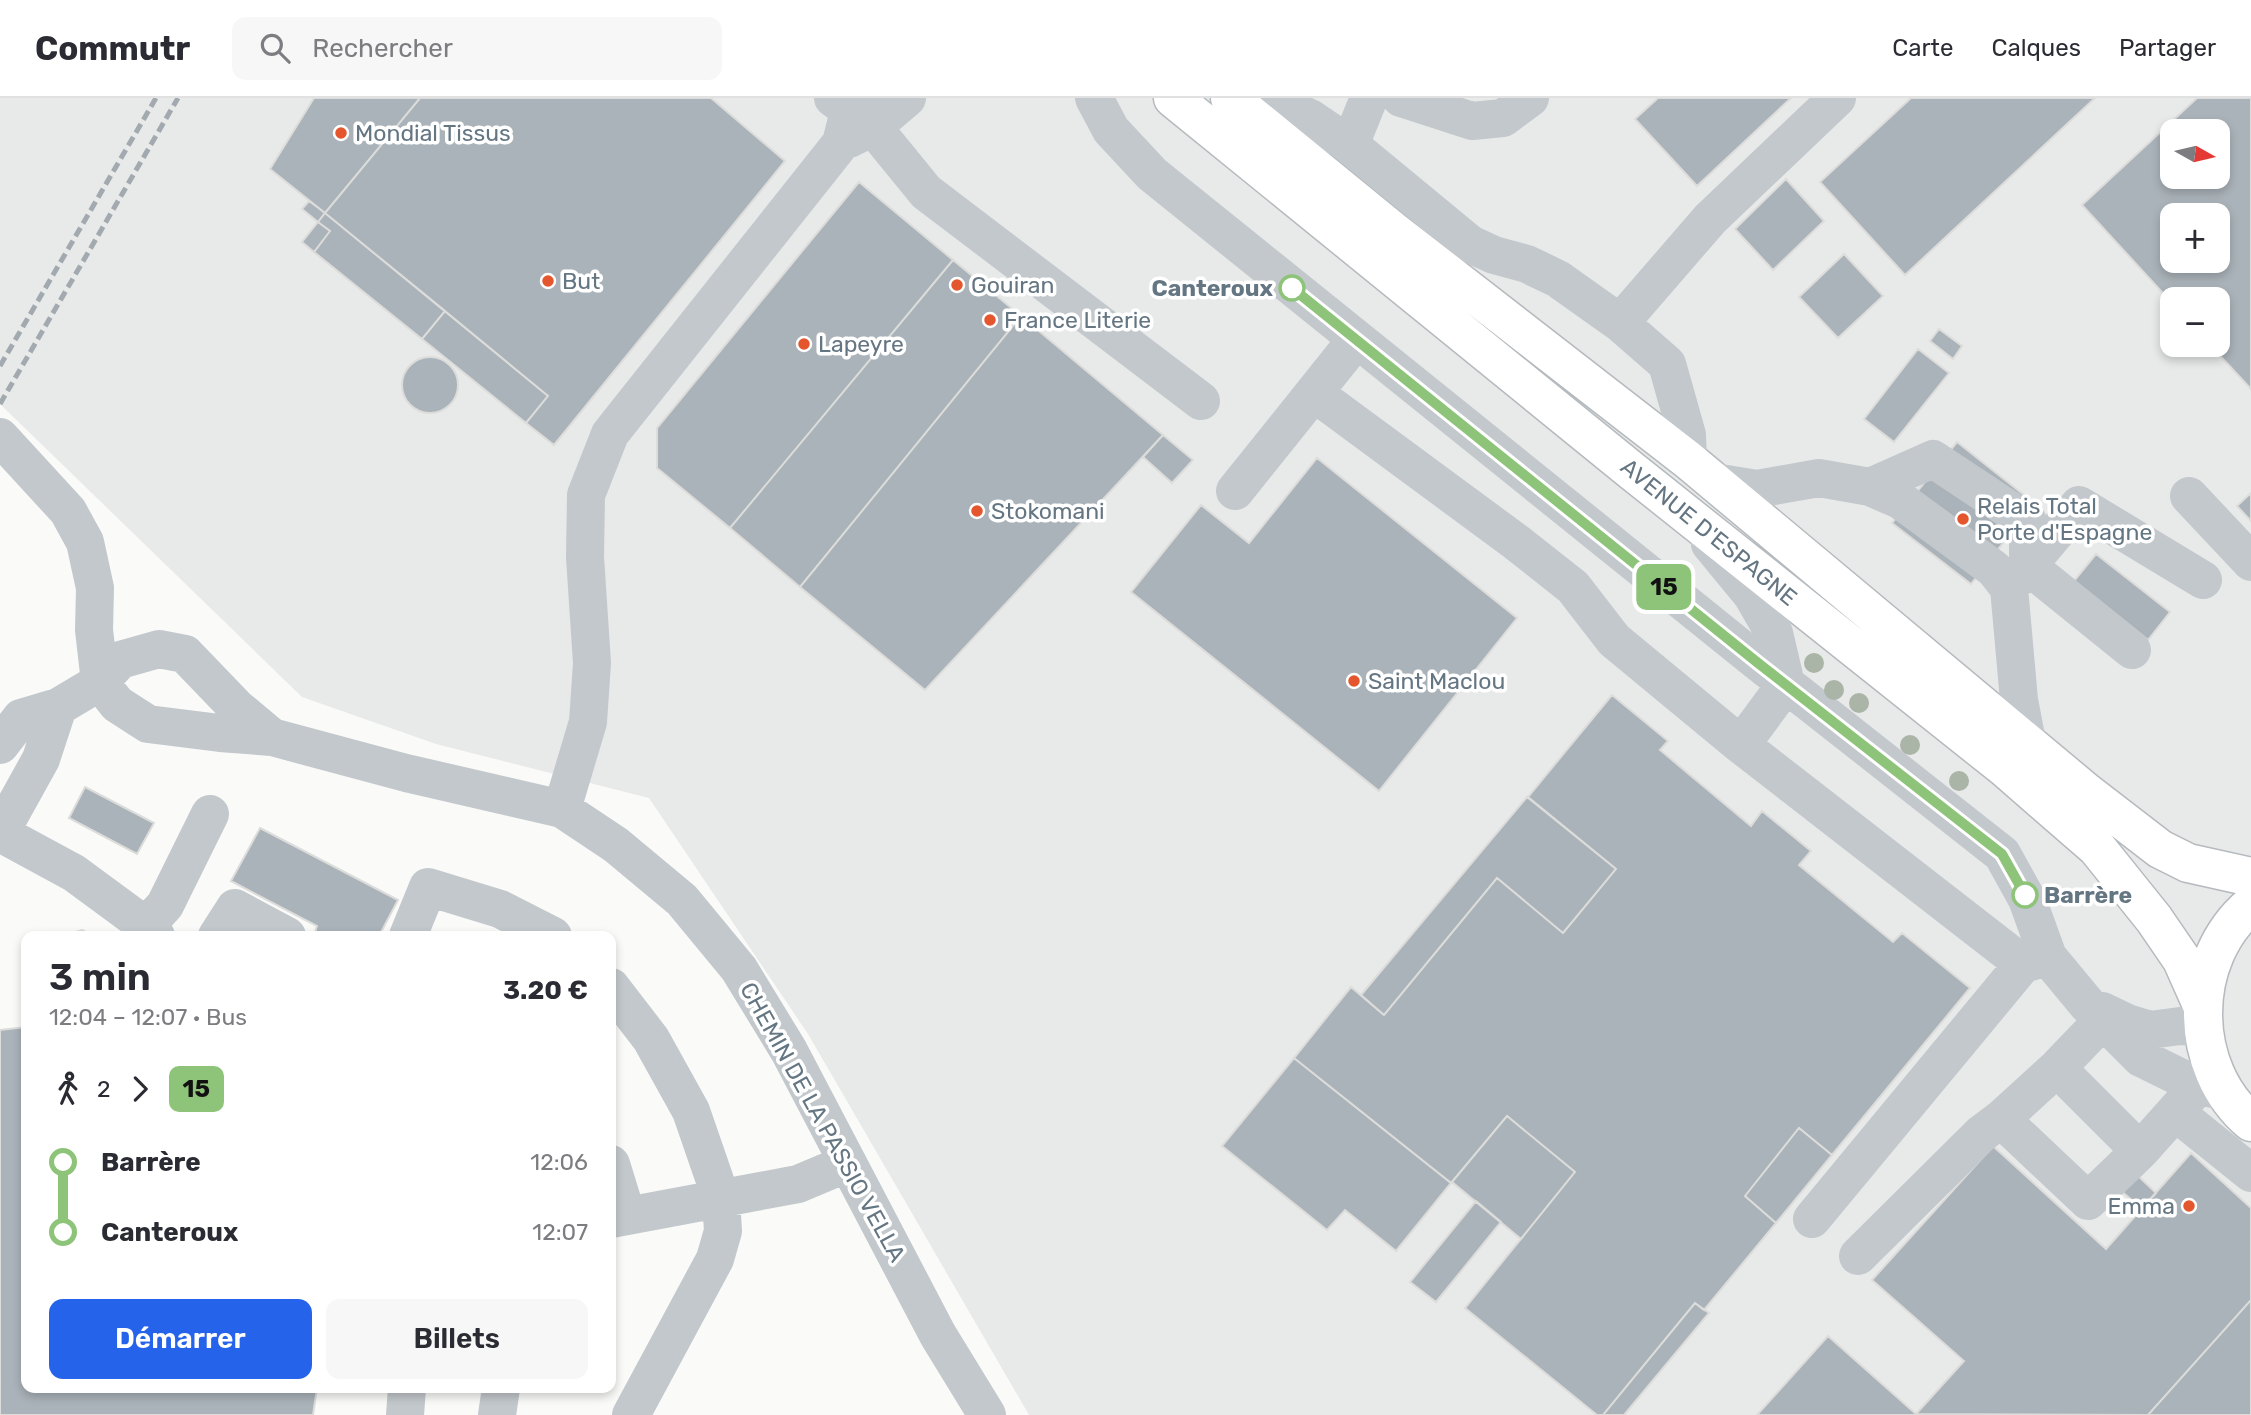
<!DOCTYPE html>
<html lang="fr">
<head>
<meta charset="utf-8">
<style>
  :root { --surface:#fff; --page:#f7f7f7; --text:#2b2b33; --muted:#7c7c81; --line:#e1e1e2; --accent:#2563eb }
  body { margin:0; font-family:Rubik,sans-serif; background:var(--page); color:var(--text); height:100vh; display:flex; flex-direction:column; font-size:26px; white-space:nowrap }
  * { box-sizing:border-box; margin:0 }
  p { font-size:23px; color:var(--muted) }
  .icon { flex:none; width:38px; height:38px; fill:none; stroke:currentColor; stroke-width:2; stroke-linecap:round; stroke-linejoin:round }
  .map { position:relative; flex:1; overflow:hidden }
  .sheet { position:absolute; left:21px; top:833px; width:595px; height:462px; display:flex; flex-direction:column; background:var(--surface); border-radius:14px; box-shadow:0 4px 10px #0003 }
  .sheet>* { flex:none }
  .badge { padding:0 14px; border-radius:10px; font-size:24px; line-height:46px }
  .needle { width:46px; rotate:98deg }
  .controls { position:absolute; left:2160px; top:21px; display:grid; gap:14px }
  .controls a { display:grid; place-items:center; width:70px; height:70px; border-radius:14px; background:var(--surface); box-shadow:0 4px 10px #0003; font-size:35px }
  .map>.badge { position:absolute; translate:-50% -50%; box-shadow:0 0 0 4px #fff }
  .legs { display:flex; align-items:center; gap:10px; height:77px; padding:0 28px; font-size:23px }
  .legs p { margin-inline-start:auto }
  .head { display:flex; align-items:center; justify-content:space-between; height:119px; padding:0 28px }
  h1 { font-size:38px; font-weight:600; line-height:52px }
  .cta { display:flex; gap:14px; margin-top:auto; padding:14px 28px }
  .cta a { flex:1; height:80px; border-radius:14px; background:var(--accent); color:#fff; font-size:28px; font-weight:600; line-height:80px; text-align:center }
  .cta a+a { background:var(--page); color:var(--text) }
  ul { padding:0 28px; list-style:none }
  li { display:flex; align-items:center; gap:24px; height:70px; font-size:26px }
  li i { display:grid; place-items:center; width:10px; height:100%; margin:0 9px; background:currentColor }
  li i::after { content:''; width:18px; height:18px; margin:-9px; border:5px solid; border-radius:50%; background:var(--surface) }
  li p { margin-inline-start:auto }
  li:first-child i { background:linear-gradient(#0000 50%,currentColor 0) }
  li:last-child i { background:linear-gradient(currentColor 50%,#0000 0) }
  header { display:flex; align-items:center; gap:42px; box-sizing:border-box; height:98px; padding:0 35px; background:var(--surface); border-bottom:2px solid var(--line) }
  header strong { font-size:33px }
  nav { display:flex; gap:38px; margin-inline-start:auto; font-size:24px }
  .search { width:490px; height:63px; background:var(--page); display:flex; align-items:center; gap:18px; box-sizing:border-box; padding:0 24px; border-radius:14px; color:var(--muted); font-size:26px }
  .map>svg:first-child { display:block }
  .built { fill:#e8e9e9; fill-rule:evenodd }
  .building { fill:#aab3b9; stroke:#dcdcda; stroke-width:2; fill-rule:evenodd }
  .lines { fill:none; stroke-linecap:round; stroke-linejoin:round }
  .major-casing { stroke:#b5babe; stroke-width:41 }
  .minor { stroke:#c3c8cc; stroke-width:38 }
  .major { stroke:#fff; stroke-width:38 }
  .rail { stroke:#a2aab0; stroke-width:5; stroke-dasharray:10 5; stroke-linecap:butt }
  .tree { fill:#aab4a7 }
  .line-1-casing { stroke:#fff; stroke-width:16 }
  .line-1 { stroke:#8ec479; stroke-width:10 }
  .poi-dot { fill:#e4572e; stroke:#fff; stroke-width:2.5 }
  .stop-1-dot { fill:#fff; stroke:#8ec479; stroke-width:3.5 }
  .labels { text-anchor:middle; stroke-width:7; stroke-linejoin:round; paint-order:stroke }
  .poi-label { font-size:23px; fill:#657683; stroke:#fff; text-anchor:start }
  .stop-label { font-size:23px; font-weight:bold; fill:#657683; stroke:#fff; text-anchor:end }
  .street-label { font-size:23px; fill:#657683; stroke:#fff }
</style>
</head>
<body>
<header>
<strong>Commutr</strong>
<div class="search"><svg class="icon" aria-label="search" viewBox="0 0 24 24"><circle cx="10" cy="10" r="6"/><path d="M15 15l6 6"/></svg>Rechercher</div>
<nav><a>Carte</a><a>Calques</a><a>Partager</a></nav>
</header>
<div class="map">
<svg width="2251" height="1317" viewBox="0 0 2251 1317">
  <rect width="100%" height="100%" fill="#fafaf8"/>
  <path class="built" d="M0 0H2251V1317H1029L808 936 649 700 436 646 302 599 0 306ZM2172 33H2217V79H2172ZM2172 117H2217V163H2172ZM2172 201H2217V247H2172Z"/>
  <path class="building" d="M314 0H420L325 115 270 71Z
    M420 0H711L785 63 554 347 526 325 548 298 325 115Z
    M1658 0H1791L1697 88 1635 21Z
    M1911 0H2095L1905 177 1820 84Z
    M2197 0H2251V291L2210 247H2217V201H2172V205L2082 107ZM2172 33H2217V79H2172ZM2172 117H2217V163H2172Z
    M1786 81 1824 123 1773 172 1735 131Z
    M859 84 953 162 730 430 657 370V330Z
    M309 103 325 115 318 124 302 111Z
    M325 115 445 213 422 241 314 154 330 133 318 124Z
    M318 124 330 133 314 154 302 144Z
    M1844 156 1883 198 1838 240 1799 199Z
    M953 162 1021 218 800 489 730 430Z
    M445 213 548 298 526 325 422 241Z
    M1021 218 1163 337 925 592 800 489Z
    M1939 231 1962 248 1953 261 1930 243Z
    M1918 251 1949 275 1894 344 1864 321Z
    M402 287a28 28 0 1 1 56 0a28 28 0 1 1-56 0Z
    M1163 337 1193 362 1172 385 1143 359Z
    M1957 344 2034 405 1971 486 1892 425Z
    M1317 360 1517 520 1379 693 1131 494 1201 407 1249 445Z
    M2251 395V423L2237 408Z
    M2096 456 2170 514 2148 542 2074 483Z
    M1612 597 1668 643 1660 652 1751 728 1762 713 1811 753 1799 767 1893 844 1902 835 1970 890 1832 1057 1799 1030 1745 1098 1776 1125 1704 1212 1695 1205 1603 1317H1597L1465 1210 1575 1074 1507 1018 1451 1085 1294 960 1351 889 1384 917 1497 780 1563 835 1616 771 1528 699Z
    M85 689 154 725 137 756 69 720Z
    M1527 699 1616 771 1563 835 1497 780 1384 917 1361 897Z
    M260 730 398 802 379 838H323L315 834 317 828 231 783Z
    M82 832 93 838H62Z
    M26 929V1290H317L313 1317H0V932Z
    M1294 960 1451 1085 1396 1153 1345 1112 1327 1132 1222 1048Z
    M1507 1018 1575 1074 1521 1141 1452 1084Z
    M1799 1030 1832 1057 1776 1125 1745 1098Z
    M1993 1048 2106 1151 2191 1055 2251 1110V1202L2148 1317 1916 1316 1964 1263 1872 1182Z
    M2134 1074 2156 1095 2142 1111 2119 1091Z
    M1476 1103 1501 1124 1436 1204 1410 1184Z
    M2251 1202V1317H2148Z
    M1695 1205 1709 1215 1624 1317H1603Z
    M1828 1238 1916 1316 1917 1317H1757Z"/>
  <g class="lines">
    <defs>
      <path id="major" d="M1173 0 1632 373 2005 670 2097 750 2154 821 2182 862 2202 907
        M1230 0 1393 133 1688 362 2086 694 2160 751 2188 765 2251 779
        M2251 807C2187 861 2187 970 2251 1024"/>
    </defs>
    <use href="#major" class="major-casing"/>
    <path class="minor" d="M833 0 873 29 926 94 1201 303
      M1094 0 1111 32 1152 76 1758 564 2002 756 2027 801 2048 859 2087 906 2141 960 2198 988 2224 993
      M1266 0 1310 20 1350 47 1470 146 1494 157 1527 166 1558 181 1620 225 1667 266 1687 337 1688 362
      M1401 0 1472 23 1503 20 1530 0
      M849 41 873 29 907 0
      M1350 47 1369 0
      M1620 225 1710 121 1837 0
      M1314 295 1516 444 1573 489 1614 542 1741 647 2023 866 2048 859
      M0 339 68 413 85 444 95 490 94 532 100 584 117 606 148 626 220 635 272 639 406 675 562 711 616 747 682 802 739 871 789 953 938 1237 987 1317
      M1714 384 1757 391 1819 380 1870 389 1933 361 2028 424V468
      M1870 389 1900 402 1994 471 2009 490
      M1235 393 1356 242
      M2189 398 2251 464
      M1710 446 1752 497 1774 535 1786 586 1741 647
      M2028 468 2132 552
      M2027 644 2019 602 2009 490 2079 407 2203 482
      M0 647 21 620 58 609 100 584 120 562 159 551 185 556 236 609 272 639
      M562 711 588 624 592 565 585 459 586 397 610 336 841 45 849 13 858 0
      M0 735 74 775 146 828 156 838
      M0 735 41 661 58 609
      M146 828 165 807 210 716
      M217 838 235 810 287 838
      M408 838 428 789 500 811 553 838
      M611 889 651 941 691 1013 721 1100 723 1133 715 1161 631 1317
      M2102 913 2127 925 2150 932 2180 928 2202 929
      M2057 970 2140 1053
      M2175 1014 2251 1075
      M2001 1021 2057 970 2103 922
      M611 1066 627 1118
      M611 1121 798 1086 848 1065
      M1812 1121 2023 866
      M1858 1158 1981 1036 2001 1021 2088 1103 2140 1053 2198 988
      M405 1317 407 1290
      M497 1317 501 1290"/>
    <use href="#major" class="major"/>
    <path class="rail" d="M0 268 156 0
      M0 306 178 0"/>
  </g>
  <g class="tree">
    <circle cx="1814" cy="565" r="10"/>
    <circle cx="1834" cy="592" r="10"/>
    <circle cx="1859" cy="605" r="10"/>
    <circle cx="1910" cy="647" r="10"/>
    <circle cx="1959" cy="683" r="10"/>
  </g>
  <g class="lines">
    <defs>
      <path id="line-1" d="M1292 190 1758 565 2002 756 2025 797"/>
    </defs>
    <use href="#line-1" class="line-1-casing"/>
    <use href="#line-1" class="line-1"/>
  </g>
  <g class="poi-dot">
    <circle cx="341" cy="35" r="7"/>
    <circle cx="548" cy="183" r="7"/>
    <circle cx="957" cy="187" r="7"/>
    <circle cx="990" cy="222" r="7"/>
    <circle cx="804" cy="246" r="7"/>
    <circle cx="977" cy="413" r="7"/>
    <circle cx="1963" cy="421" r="7"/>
    <circle cx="1354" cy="583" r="7"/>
    <circle cx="2189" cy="1108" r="7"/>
  </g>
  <g class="stop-1-dot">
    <circle cx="1292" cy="190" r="12"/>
    <circle cx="2025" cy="797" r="12"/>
  </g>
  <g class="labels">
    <g class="poi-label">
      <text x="355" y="43">Mondial Tissus</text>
      <text x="562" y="191">But</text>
      <text x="971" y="195">Gouiran</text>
      <text x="1004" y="230">France Literie</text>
      <text x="818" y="254">Lapeyre</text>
      <text x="1977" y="416">Relais Total<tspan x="1977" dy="26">Porte d'Espagne</tspan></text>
      <text x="991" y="421">Stokomani</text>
      <text x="1368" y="591">Saint Maclou</text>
      <text x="2175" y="1116" text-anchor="end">Emma</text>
    </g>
    <g class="stop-label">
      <text x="1273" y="198">Canteroux</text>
      <text x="2044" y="805" text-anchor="start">Barrère</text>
    </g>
    <g class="street-label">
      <text transform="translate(1709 434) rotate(39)" y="8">AVENUE D'ESPAGNE</text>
      <text transform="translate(823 1024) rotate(61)" y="8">CHEMIN DE LA PASSIO VELLA</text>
    </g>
  </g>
</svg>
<div class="controls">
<a><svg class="needle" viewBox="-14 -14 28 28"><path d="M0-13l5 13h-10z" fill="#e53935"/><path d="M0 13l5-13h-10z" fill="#7c7c81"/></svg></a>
<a>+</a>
<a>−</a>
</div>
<b class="badge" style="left:1664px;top:489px;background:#8ec479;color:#111">15</b>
<section class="sheet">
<div class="head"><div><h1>3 min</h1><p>12:04 – 12:07 · Bus</p></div><b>3.20 €</b></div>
<div class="legs"><svg class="icon" aria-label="walk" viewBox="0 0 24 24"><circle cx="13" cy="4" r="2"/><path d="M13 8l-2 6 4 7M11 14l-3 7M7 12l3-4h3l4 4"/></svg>2<svg class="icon" aria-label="forward" viewBox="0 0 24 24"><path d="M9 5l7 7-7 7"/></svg><b class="badge" style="background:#8ec479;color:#111">15</b></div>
<ul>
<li><i style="color:#8ec479"></i><b>Barrère</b><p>12:06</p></li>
<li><i style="color:#8ec479"></i><b>Canteroux</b><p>12:07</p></li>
</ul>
<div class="cta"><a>Démarrer</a><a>Billets</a></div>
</section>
</div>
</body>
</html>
